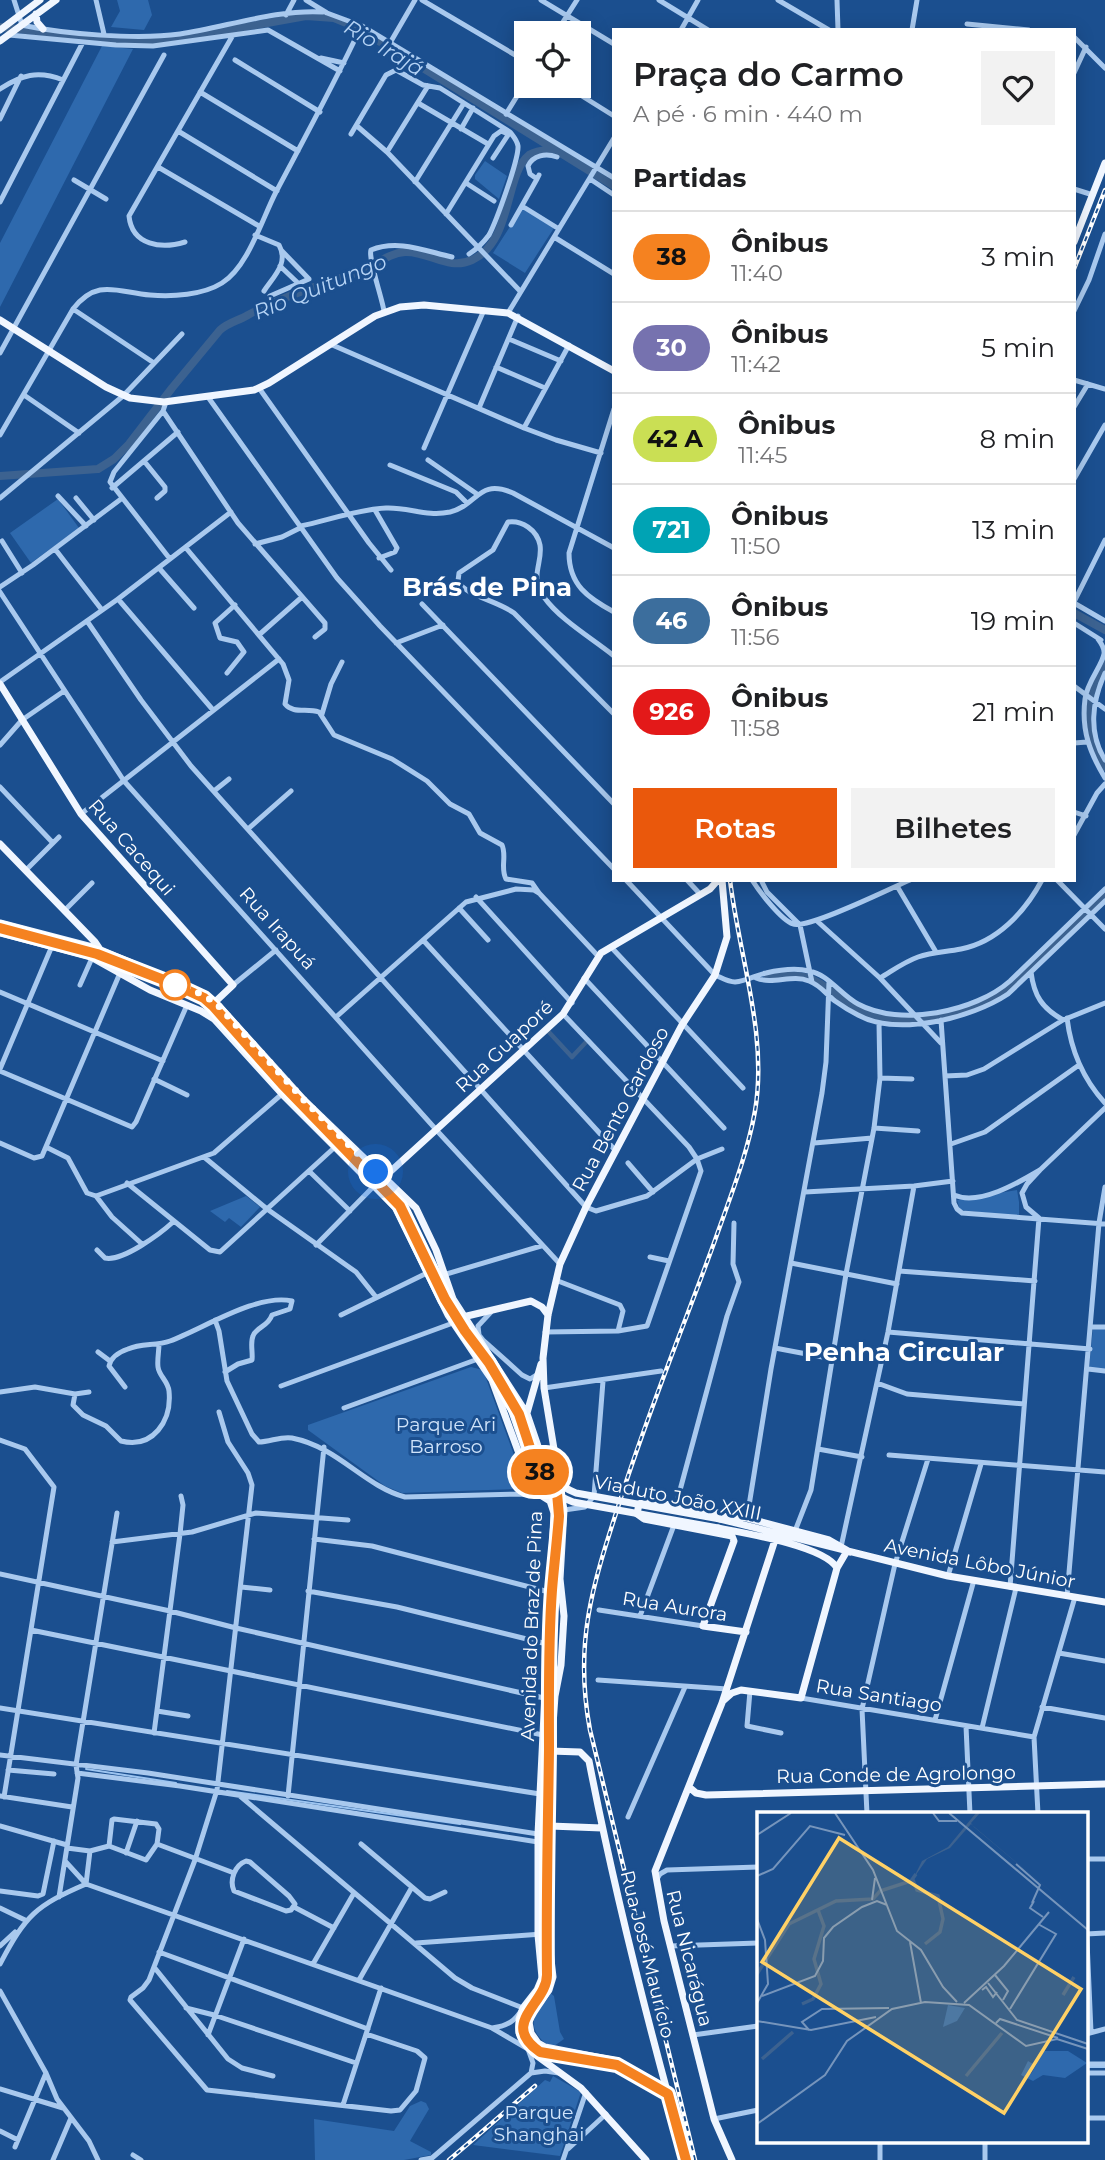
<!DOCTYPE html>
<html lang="pt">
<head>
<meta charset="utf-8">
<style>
  :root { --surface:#fff; --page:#f2f2f2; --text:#202124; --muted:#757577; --line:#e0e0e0; --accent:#ea580c }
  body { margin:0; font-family:Montserrat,sans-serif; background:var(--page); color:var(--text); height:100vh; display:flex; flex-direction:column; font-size:26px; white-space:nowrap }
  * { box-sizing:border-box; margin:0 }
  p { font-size:23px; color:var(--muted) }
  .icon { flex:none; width:38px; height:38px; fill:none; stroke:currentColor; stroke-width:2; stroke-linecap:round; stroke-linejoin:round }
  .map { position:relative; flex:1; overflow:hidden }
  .details { position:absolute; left:612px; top:28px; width:464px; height:854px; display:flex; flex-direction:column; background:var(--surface); border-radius:0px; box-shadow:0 4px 18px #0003 }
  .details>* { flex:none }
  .badge { padding:0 14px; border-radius:23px; font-size:24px; line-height:46px }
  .tools { position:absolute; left:514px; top:21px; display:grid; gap:14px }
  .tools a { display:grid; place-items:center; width:77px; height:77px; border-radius:0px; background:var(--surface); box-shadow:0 4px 18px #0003; font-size:35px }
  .you { position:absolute; width:35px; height:35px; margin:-18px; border:5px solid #fff; border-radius:50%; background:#1a73e8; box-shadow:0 0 0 10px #1a73e833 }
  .map>.badge { position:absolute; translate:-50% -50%; box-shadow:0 0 0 4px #fff }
  h2 { padding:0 21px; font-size:26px; line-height:63px }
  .round { display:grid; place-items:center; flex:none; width:74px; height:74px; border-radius:0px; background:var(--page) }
  .headline { display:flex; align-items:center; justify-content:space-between; height:119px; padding:0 21px }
  h1 { font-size:33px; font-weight:600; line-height:52px }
  .button { display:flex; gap:14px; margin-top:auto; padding:14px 21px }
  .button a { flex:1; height:80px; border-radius:0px; background:var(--accent); color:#fff; font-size:28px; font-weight:600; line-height:80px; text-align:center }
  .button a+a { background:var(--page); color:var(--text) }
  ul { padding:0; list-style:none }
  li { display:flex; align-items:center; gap:21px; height:91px; padding:0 21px; border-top:2px solid var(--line) }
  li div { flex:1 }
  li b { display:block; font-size:26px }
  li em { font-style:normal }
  li .badge { min-width:77px; font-weight:700; text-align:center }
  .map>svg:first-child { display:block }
  .green { fill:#2e69ad }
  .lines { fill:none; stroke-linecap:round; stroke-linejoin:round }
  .stream { stroke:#9cc4f0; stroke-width:2 }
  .canal { stroke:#3c6290; stroke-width:4.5 }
  .river { stroke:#3c6290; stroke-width:8 }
  .minor { stroke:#a9c9ee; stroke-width:5 }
  .major { stroke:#f0f6ff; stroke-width:7 }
  .rail-casing { stroke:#fff; stroke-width:4.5 }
  .rail { stroke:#1b4f8f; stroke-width:2; stroke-dasharray:5; stroke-linecap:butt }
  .major-bridge { stroke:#f0f6ff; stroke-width:7 }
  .line-casing { stroke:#fff; stroke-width:16 }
  .line { stroke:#f58220; stroke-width:10 }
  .walk { stroke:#fff; stroke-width:7; stroke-dasharray:0 12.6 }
  .stop-dot { fill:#fff; stroke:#f58220; stroke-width:3.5 }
  .labels { text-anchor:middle; stroke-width:6; stroke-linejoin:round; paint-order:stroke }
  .street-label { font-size:19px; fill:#fff; stroke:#1b4f8f }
  .park-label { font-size:19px; fill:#cfe3fa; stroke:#1b4f8f }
  .water-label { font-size:21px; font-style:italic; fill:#b5d3f5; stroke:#1b4f8f }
  .district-label { font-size:26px; font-weight:bold; fill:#fff; stroke:#1b4f8f }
  .inset-river { fill:none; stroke:#3c6290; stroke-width:3.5 }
  .inset-road { fill:none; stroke:#7695bc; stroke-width:2 }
  .view { fill:#ffd166; fill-opacity:0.15; stroke:#ffd166; stroke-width:3.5 }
  .inset-edge { fill:none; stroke:#fff; stroke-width:3.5 }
</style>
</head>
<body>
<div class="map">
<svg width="1105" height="2160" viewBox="0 0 1105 2160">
  <rect width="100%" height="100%" fill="#1b4f8f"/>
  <path class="green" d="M117 0H148L152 15 144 30 111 27 120 11Z
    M102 46 133 49 0 307V243Z
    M485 161 507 176 499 199 475 179V175Z
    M522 208 554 228 525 273 493 253Z
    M58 499 79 528 31 563 10 533Z
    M1017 1190 1019 1202V1216L960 1210 957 1200Z
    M246 1196 260 1207 241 1227 229 1218 225 1222 210 1211Z
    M1093 1328 1105 1329V1370L1089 1368Z
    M471 1367 483 1370 522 1477 521 1483 516 1489 402 1493 385 1486 308 1430V1425Z
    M549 1992 554 1996 560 2032 564 2039 554 2046C548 2045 544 2043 540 2038 525 2021 540 2007 549 1992Z
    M553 2076 581 2092 560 2156 473 2145 545 2080 550 2082Z
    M421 2101 426 2103 429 2109 410 2141 431 2152V2155L404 2160H315L314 2119 394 2131 410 2106Z"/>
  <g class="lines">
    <path class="stream" d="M86 1769 176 1783
      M227 1791 460 1824
      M1086 2067H1105"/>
    <path class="canal" d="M547 1030 572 1057 588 1040"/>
    <path class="river" d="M0 27 101 39 151 41 189 37 306 16 334 18 351 25 389 47 614 186
      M0 476 98 469 114 459 129 444 172 388 220 330C229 322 238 321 248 315 282 297 319 285 356 273 373 268 387 253 405 252 429 251 448 271 472 260 513 242 504 175 529 155 537 150 545 150 554 149
      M1074 613 1105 630
      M1105 663C1083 697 1080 734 1105 767
      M768 977C826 969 820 992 865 1013 902 1031 973 1013 1006 991L1105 895"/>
    <path class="minor" d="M14 0 22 25
      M96 0 104 34
      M306 0 327 13 362 26 614 178
      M422 0 527 62
      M541 0 614 44
      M659 0 708 30
      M778 0 829 30
      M837 0 838 30
      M286 15 294 0
      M967 24 1029 30
      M21 25C64 34 137 40 180 34 226 27 278 9 323 12
      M681 30 698 0
      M912 30 917 0
      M556 33 577 0
      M9 35 116 45 153 46 268 30 340 71
      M1074 37 1105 68
      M390 43 415 0
      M321 58 344 63
      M235 60 320 112
      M1074 73 1086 47
      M566 86 614 116
      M0 89C21 75 38 70 63 80
      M200 92 298 151
      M418 103 488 144
      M506 114 527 80
      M0 119 21 76
      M357 126 387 152 520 291
      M461 129 473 108
      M178 131 277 191
      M351 134 386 75 396 70 423 85 440 88 510 132C513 136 517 140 518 146 519 159 496 222 489 235 483 243 477 249 469 254
      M387 152 428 86
      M493 158 510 132
      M158 167 259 226
      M539 175 537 179 530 174 528 166C533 155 546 153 557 157
      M590 179 614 195
      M74 180 106 199
      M415 182 464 103
      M466 183 494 201
      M1074 189 1093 195
      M0 202 83 42
      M522 206 559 229
      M446 214 494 136 501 131 508 134
      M511 225 537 179
      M255 235 279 245C289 263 274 276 264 291
      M554 237 614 274
      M185 242C162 249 132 246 129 216L233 35
      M280 266 299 284
      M270 296 309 279 282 251
      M73 309 154 363
      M384 311C382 298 368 258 371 250 398 239 425 251 452 257
      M1074 311 1089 280 1105 234
      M508 313 614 138
      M509 339 561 361
      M330 344 524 428 556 440 601 453
      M0 353 164 55
      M496 367 545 388
      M1074 380 1105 389
      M259 388 369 543 391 570
      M24 395 79 433
      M208 397 337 578 380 626 614 869
      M166 402 163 411 238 523 325 623V629L315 637
      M1074 407 1088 384
      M479 408 518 316
      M614 409 569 553C569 585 588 598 614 612
      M163 411 114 472 110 482 170 559
      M524 428 569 345
      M0 435 73 309C97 278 117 292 150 295 172 297 203 295 222 283 248 267 262 219 276 192 304 139 333 86 359 31
      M424 448 484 310
      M428 460 477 494
      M144 461 165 487V491L157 498
      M390 465 456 492 467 503
      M1074 479 1105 425
      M112 488 178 432
      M58 496 86 526
      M0 498 123 396 182 334
      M76 498 94 520
      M375 510 397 548 395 552 379 558
      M301 526C328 520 360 509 386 508 409 507 426 517 450 512 478 505 478 478 513 493L614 548
      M2 541 22 573
      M255 544 282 537 302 527
      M186 548 283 664 289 680 285 704C293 714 307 708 319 712L334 735 392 759 427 781 450 804 469 814 480 833 502 845C507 856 500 868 506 879L532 883 539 893
      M55 549 102 610
      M159 568 194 608
      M0 587 33 565 121 499
      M0 592 124 781 440 1134 560 1264
      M118 599 213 710
      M1074 602 1105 540
      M1074 603 1105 621
      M422 604 614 804
      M87 621 141 700 191 766 586 1207 596 1211 647 1196 697 1159 722 1149
      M1074 623 1101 640
      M260 634 302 597
      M1098 639C1101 643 1105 648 1104 654 1102 666 1087 682 1085 699 1081 730 1090 753 1105 778
      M396 643 443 625
      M614 656C593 639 559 619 544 597 529 575 543 564 540 545 537 530 522 520 508 522L493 550 459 573 458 581C464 595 498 601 514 613L614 714
      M227 673 244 652 237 642 220 638 215 623 235 605
      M1105 673C1092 701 1088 733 1105 760
      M0 682 118 599 231 512
      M1074 686 1105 709
      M322 714 331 684 342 662
      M1074 743 1087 742
      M0 745 22 720 64 691
      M0 787 53 843
      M214 791 229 779
      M1074 812 1086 816
      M81 814 279 659
      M248 829 291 791
      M1074 835 1097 793 1105 784
      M26 870 59 837
      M626 880 715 975C722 978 728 982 735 982 747 981 756 975 766 973 779 970 797 968 809 971 828 974 841 995 858 1004 900 1027 975 1012 1010 981L1105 889
      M687 880 700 894
      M752 880C759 891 781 920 793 924 807 930 891 888 910 880
      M761 880 767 892 800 925
      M1057 880 1105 929
      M897 886 936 952
      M476 897 572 1003
      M459 908 488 940
      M65 910 92 883
      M817 921 880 978 941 1043
      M800 925 812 982
      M423 940 615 1150
      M611 947 743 1088
      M1031 972C1034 996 1042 1008 1063 1020
      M584 978 724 1128
      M756 978C773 985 792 974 809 981 820 985 826 994 835 1001 842 1006 850 1011 858 1015 898 1037 972 1018 1008 994L1105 901
      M880 978C892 971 904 962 918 957 932 952 946 952 961 949 997 942 1025 912 1042 880
      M80 985 92 958
      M233 985 276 950
      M0 992 163 1061
      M336 1017 466 902 516 889 534 890 539 893 598 956
      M1067 1018C1071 1051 1083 1079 1105 1103
      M941 1020 954 1203 957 1209 962 1213 1105 1224
      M0 1069 52 946
      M0 1071 132 1127 136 1122 187 1005
      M945 1076 967 1075 984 1069 1063 1020 1105 1003
      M880 1078 912 1079
      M154 1079 187 1095
      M874 1128 918 1131
      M0 1143 34 1158 42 1156 120 973
      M814 1143 872 1138
      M951 1144 985 1132 1079 1065
      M46 1147 68 1158 87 1193 96 1196 112 1217 142 1244
      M204 1157 267 1209 356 1272 376 1297
      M628 1163 653 1192
      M309 1171 350 1211
      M127 1183 210 1250 220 1252 335 1147
      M805 1192 914 1186 953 1181
      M954 1195C979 1206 1018 1183 1040 1170L1105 1108
      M96 1196 214 1153 282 1094
      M316 1245 374 1186
      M97 1250 105 1258C122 1262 160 1234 173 1222
      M650 1257 669 1261
      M791 1263 897 1284
      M899 1271 1035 1281
      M443 1275 541 1246
      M558 1281 620 1305 623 1311 618 1331
      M491 1312 478 1326 479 1335 483 1340 522 1375 530 1379 538 1374
      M341 1315 427 1273
      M215 1320 219 1331 227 1381 252 1434 259 1442C270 1442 281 1436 292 1438 338 1447 364 1486 405 1497L519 1494 542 1496
      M1092 1327H1105
      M545 1332 618 1331 647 1326 701 1171 697 1159 689 1147 563 1014
      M888 1332 1090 1349
      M775 1348 833 1359
      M98 1352 110 1361
      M1088 1369 1105 1371
      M877 1383 907 1394 1024 1404
      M281 1386 453 1323
      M125 1387 109 1366C111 1357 119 1352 128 1349 141 1343 156 1346 170 1341 203 1329 257 1293 292 1301L290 1309 272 1315C268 1327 256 1327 253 1336 250 1343 253 1352 252 1360L238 1364 225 1372
      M544 1388 661 1371
      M0 1392 35 1387 75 1394 89 1392
      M75 1394 73 1405 83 1415 106 1426 121 1441C153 1449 172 1421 169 1391 168 1381 159 1376 158 1367 157 1360 159 1351 159 1344
      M344 1408 478 1359
      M219 1412 228 1442 248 1473 252 1485 217 1790 195 1860 149 1980 143 1988 131 1997 130 2000 207 2090 391 2111 400 2110 416 2091 425 2058 417 2051 366 2034
      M0 1440 25 1449 54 1487 4 1797
      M818 1449 862 1457
      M889 1455 1105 1472
      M519 1494 528 1478
      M676 1505 727 1316 739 1282 733 1264 734 1223
      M564 1510 585 1507 594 1496 603 1381
      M747 1518 771 1369 822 1093 826 1062 829 982
      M795 1531 811 1490 846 1274 874 1128 880 1078 879 1023
      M314 1539 372 1546 549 1592
      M112 1542 192 1532 256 1513 348 1520
      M841 1547 888 1332 914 1186
      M0 1574 170 1611 236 1628 544 1698
      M948 1576 981 1464
      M241 1587 270 1590
      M1010 1587 1039 1218 1026 1207 1022 1193 1027 1184 1040 1170
      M308 1591 397 1607 547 1644
      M1067 1596 1099 1223 1105 1187
      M599 1610 703 1626
      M640 1616 674 1525
      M31 1630 543 1735
      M1059 1653 1105 1661
      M598 1680 727 1689
      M750 1691 747 1726 781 1733
      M801 1698 1034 1737
      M1042 1707 1105 1718
      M0 1708 540 1794
      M157 1711 188 1716
      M935 1720 974 1580
      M966 1726 970 1814
      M982 1728 1016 1588
      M154 1733 180 1534 183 1505 181 1496
      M0 1755 148 1773 538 1834
      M8 1770 54 1774
      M77 1773 180 1786 538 1842
      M0 1796 72 1807
      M288 1796 324 1447
      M867 1814 862 1709 895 1564 928 1459
      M1038 1814 1034 1737 1075 1597
      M628 1817 685 1687
      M0 1826 67 1845
      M157 1844 234 1873
      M361 1844 425 1898 430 1899 445 1892
      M67 1848 90 1851 109 1846 146 1860 157 1844 159 1829 156 1824 114 1819 112 1820 109 1846
      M126 1853 137 1821
      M1086 1859H1105
      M65 1861 86 1884 492 2028C508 2026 515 2021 523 2008L472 1988 455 1978 240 1796
      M246 1861 250 1862 289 1896 295 1904 291 1910 286 1911 234 1891C229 1880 235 1865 246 1861Z
      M657 1879 660 1874 667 1870 758 1867
      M86 1884 90 1851
      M0 1891 38 1896 43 1894 54 1841
      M59 1897 78 1778 76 1765 117 1513
      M294 1907 334 1928
      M0 1908 25 1920
      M1086 1918 1091 2032
      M1086 1934 1105 1933
      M416 1943 542 1934
      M0 1946 15 1932
      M670 1946 758 1943
      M159 1952 368 2029
      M0 1964C26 1915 35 1906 86 1884
      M313 1964 354 1893
      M154 1967 228 2059 242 2068 273 2076
      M359 1980 412 1887
      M0 1991 46 2073 57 2099 89 2141 98 2160
      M186 2008 214 2015 356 2063
      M492 2028 528 2049 533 2063 531 2073
      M1086 2034 1105 2029
      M208 2035 244 1939
      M693 2035 758 2026
      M1086 2064H1105
      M531 2073 545 2071 559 2073
      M1086 2073H1105
      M0 2089 63 2108
      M671 2100 666 2101 673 2127 677 2132
      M343 2105 381 1988
      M1086 2118H1105
      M714 2119 758 2110
      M0 2131 18 2140
      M985 2141V2160
      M15 2147 46 2073
      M568 2149 606 2114
      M133 2155 141 2160
      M53 2160 71 2118
      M421 2160 432 2158 531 2073
      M563 2160 586 2092
      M880 2160V2141"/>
    <path class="major" d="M36 14 37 22 43 29
      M0 30 40 0
      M0 41 56 0
      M1074 242 1105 163
      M0 320 106 387 130 398 164 402 254 390 269 383 375 316 400 307 424 305 508 313 614 371
      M0 684 81 814 233 985 215 1002
      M0 844 95 942 113 969
      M0 923 96 948 200 992 219 1006 304 1100 416 1208 436 1250 453 1299 527 1414 542 1458
      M0 933 89 956 150 990 201 1011 214 1019 282 1094 395 1207 448 1315 492 1380 528 1478 542 1496 550 1501 554 1513 538 1834V1935L542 1978 537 1990 523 2008 519 2019V2033L533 2053 581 2088 646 2160
      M380 1181 563 1014 601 953 710 889 718 880
      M453 1323 467 1316 531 1301 542 1307 548 1315
      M497 1386 511 1409 531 1466
      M527 1413 541 1364
      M720 1519 948 1576 1105 1602
      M718 1528C745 1533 824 1546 837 1568
      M746 1632 703 1626 734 1541 732 1536 644 1519 637 1514 639 1504 646 1501 747 1518 829 1540 850 1552
      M723 1701 732 1693 741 1690 801 1698 837 1568 847 1551
      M550 1751 580 1752 589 1761C615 1895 649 2028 686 2160
      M689 1787 696 1793 706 1795 1105 1784
      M550 1826 602 1828
      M666 2088 617 2061 545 2047 538 2043 531 2033 529 2022 532 2012 549 1990 553 1977 548 1933 553 1725 555 1696 561 1665 564 1616 560 1579 564 1510 544 1388 543 1358 548 1315 560 1264 586 1207 682 1025 715 975 727 937 722 880
      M732 2160 714 2119 664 1921 655 1871 722 1703 775 1540"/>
    <defs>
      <path id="rail" d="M1074 269 1105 190
        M449 2160 535 2086
        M695 2160 590 1730C574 1644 592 1587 618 1507 646 1417 682 1331 714 1243 729 1200 747 1156 755 1111 768 1035 739 956 730 880"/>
    </defs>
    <use href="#rail" class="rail-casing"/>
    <use href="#rail" class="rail"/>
    <path class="major-bridge" d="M542 1458C549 1475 558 1486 576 1493L720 1519
      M531 1466C541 1486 553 1494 573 1502L718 1528"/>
  </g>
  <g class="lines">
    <defs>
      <path id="line" d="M0 928 97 954 174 984 204 998 213 1006 282 1084 400 1206 445 1299 465 1331 489 1363 519 1414 536 1466 542 1477 557 1493 559 1516C557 1541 554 1566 552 1590 548 1643 549 1697 549 1750 548 1825 546 1899 547 1974 548 2003 498 2023 540 2052L617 2065 668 2094 686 2160"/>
    </defs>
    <use href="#line" class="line-casing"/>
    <use href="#line" class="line"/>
    <path class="walk" d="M175 985 186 986 215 1002 304 1100 376 1172"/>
  </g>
  <circle class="stop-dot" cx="175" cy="985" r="14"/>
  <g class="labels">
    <g class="street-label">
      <text transform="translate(132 847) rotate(49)" y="7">Rua Cacequi</text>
      <text transform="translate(278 928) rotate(48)" y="7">Rua Irapuá</text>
      <text transform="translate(504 1046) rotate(-43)" y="7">Rua Guaporé</text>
      <text transform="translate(620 1109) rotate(-62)" y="7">Rua Bento Cardoso</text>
      <text transform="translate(678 1497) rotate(11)" y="7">Viaduto João XXIII</text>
      <text transform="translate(980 1563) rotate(11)" y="7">Avenida Lôbo Júnior</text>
      <text transform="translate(675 1606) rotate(9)" y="7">Rua Aurora</text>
      <text transform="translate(531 1626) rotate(-88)" y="7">Avenida do Braz de Pina</text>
      <text transform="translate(879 1695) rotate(9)" y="7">Rua Santiago</text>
      <text transform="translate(896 1774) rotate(-1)" y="7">Rua Conde de Agrolongo</text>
      <text transform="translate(648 1954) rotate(76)" y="7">Rua José Maurício</text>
      <text transform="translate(690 1958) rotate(76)" y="7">Rua Nicarágua</text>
    </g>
    <g class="park-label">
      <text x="446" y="1431">Parque Ari<tspan x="446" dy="22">Barroso</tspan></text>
      <text x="539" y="2119">Parque<tspan x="539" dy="22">Shanghai</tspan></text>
    </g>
    <g class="water-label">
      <text transform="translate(384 48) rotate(31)" y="7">Rio Irajá</text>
      <text transform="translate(320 287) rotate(-22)" y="7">Rio Quitungo</text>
    </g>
    <g class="district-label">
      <text x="487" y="596">Brás de Pina</text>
      <text x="904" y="1361">Penha Circular</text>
    </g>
  </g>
  <g transform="translate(757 1812)">
    <rect width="331" height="331" fill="#1b4f8f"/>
    <path d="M191 193 208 196 200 209 186 215ZM287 239H311L330 251 308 266 286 263 276 269 264 263 271 249 276 252 274 262Z" fill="#2e69ad"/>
    <path d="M219 1H223L214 11 217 15 331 111 214 12 193 36 170 47 156 67 165 49 191 35Z" fill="#3c6290"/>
    <path class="inset-river" d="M156 68 160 78 181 84 186 107 183 120 168 132M0 162 32 112 79 89 116 87 123 79 154 69 159 62M306 183 317 165M45 192 56 187 64 172 57 147 67 114 61 98M5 247 36 220M209 264 245 221"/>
    <path class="inset-road" d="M78 1 116 58 140 119 164 138 186 175 200 190M176 1 182 9H200M192 1 331 118M0 23 34 1M259 52 283 73 275 91M0 64 16 57 53 14 88 23M115 88 118 66M277 89 273 96 286 105M0 107 8 128 11 172 0 191M153 130 164 191M238 163 251 179 246 188M231 171 260 208 331 232M225 178 229 175 236 185 240 180M5 184 58 164 66 149 67 126 76 115 105 95 120 89 130 93M207 191 247 154 292 100M253 197 299 122 281 112M0 209 54 218 119 205M239 211 243 207 301 226M52 218 45 210 65 197 132 196M0 312 68 263 90 229 135 197 168 190 212 193 269 234 300 227 331 237"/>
    <path class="view" d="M82 26 324 177 247 301 5 150Z"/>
    <rect width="331" height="331" class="inset-edge"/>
  </g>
</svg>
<div class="tools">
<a><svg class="icon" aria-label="locate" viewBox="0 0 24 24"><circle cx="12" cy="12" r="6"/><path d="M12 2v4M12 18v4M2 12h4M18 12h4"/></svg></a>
</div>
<div class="you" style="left:376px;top:1172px"></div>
<b class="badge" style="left:540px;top:1472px;background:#f58220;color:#111">38</b>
<section class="details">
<div class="headline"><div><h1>Praça do Carmo</h1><p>A pé · 6 min · 440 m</p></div><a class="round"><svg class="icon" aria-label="heart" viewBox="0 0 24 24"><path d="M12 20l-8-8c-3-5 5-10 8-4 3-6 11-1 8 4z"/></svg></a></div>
<h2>Partidas</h2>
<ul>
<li><span class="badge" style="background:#f58220;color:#111">38</span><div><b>Ônibus</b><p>11:40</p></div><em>3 min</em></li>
<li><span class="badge" style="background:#7672af;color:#fff">30</span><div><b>Ônibus</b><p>11:42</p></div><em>5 min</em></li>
<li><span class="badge" style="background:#cadf54;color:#111">42 A</span><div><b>Ônibus</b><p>11:45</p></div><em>8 min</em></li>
<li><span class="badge" style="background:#00a3b4;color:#fff">721</span><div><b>Ônibus</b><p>11:50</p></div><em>13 min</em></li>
<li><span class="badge" style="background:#3c6e9d;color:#fff">46</span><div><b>Ônibus</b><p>11:56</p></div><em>19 min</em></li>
<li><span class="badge" style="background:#e31919;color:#fff">926</span><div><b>Ônibus</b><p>11:58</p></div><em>21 min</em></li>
</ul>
<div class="button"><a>Rotas</a><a>Bilhetes</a></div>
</section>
</div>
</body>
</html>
